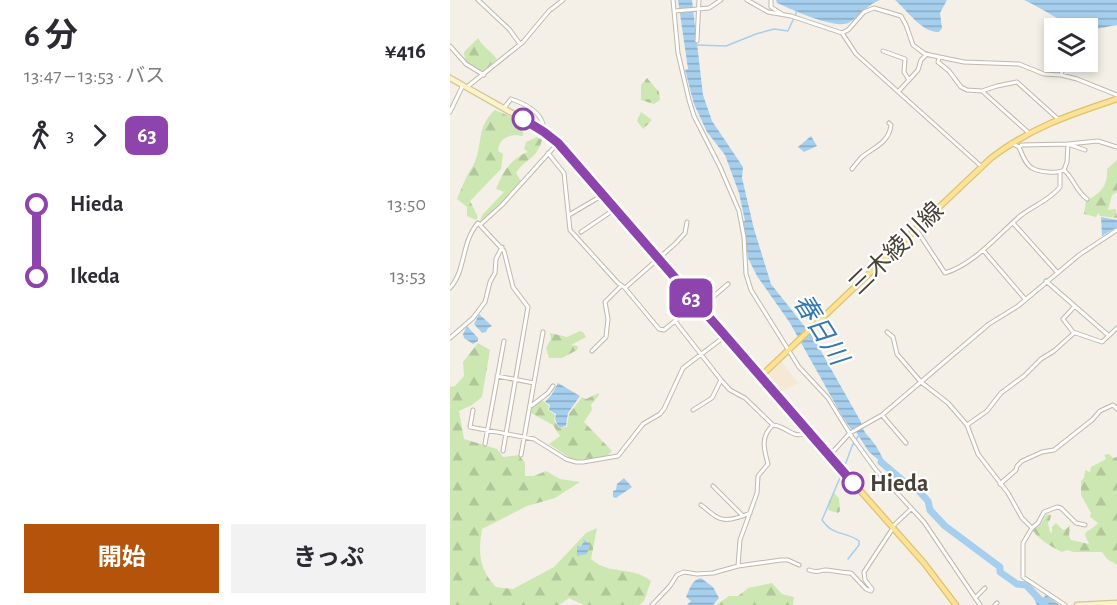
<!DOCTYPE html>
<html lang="ja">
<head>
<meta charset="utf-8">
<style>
  :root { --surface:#fff; --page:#f2f2f3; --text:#2b2b33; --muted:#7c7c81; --accent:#b45309 }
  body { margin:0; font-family:"Alegreya Sans","Noto Sans JP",sans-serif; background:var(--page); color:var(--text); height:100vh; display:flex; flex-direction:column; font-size:22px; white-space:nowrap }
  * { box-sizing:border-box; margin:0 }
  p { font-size:20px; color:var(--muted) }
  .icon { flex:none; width:33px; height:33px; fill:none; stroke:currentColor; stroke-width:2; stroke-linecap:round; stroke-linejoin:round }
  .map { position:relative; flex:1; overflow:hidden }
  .drawer { display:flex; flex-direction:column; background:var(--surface); width:450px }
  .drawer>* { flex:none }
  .badge { padding:0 12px; border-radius:9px; font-size:21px; line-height:39px }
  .buttons { position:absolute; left:594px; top:18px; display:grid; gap:12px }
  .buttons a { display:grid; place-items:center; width:54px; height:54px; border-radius:0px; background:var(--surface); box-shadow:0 3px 9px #0003; font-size:30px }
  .map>.badge { position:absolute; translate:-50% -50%; box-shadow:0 0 0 3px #fff }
  .legs { display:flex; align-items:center; gap:9px; height:66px; padding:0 24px; font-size:20px }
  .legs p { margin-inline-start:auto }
  .overview { display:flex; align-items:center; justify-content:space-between; height:102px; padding:0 24px }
  h1 { font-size:33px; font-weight:700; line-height:45px }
  .button { display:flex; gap:12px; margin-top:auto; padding:12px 24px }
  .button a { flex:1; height:69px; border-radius:0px; background:var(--accent); color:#fff; font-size:24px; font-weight:700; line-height:69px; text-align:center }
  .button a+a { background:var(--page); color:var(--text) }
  ul { padding:0 24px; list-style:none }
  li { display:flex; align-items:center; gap:21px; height:72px; font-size:22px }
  li i { display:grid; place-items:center; width:9px; height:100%; margin:0 8px; background:currentColor }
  li i::after { content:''; width:15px; height:15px; margin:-8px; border:4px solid; border-radius:50%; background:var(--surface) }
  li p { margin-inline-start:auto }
  li:first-child i { background:linear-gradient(#0000 50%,currentColor 0) }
  li:last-child i { background:linear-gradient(currentColor 50%,#0000 0) }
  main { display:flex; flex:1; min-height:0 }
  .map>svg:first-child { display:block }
  .commercial { fill:#f5e8d4 }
  .forest { fill:url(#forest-firs) }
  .cemetery { fill:url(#cemetery-stones) }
  .water { fill:url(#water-rules) }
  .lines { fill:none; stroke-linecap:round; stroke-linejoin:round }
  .stream { stroke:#a6cfee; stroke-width:1.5 }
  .river { stroke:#a6cfee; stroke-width:7 }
  .street-casing { stroke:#bfb8ab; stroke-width:5 }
  .secondary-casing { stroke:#d2c599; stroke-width:7 }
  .primary-casing { stroke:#e1c069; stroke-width:7 }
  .street { stroke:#fff; stroke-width:3 }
  .secondary { stroke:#fdf2c9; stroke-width:4.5 }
  .primary { stroke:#fbe299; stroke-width:4.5 }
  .line-1-casing { stroke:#fff; stroke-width:14 }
  .line-1 { stroke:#8e44ad; stroke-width:9 }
  .stop-1-dot { fill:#fff; stroke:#8e44ad; stroke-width:3 }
  .labels { text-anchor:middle; stroke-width:4.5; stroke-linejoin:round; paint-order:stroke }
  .street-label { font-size:24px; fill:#474137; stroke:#fff }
  .stop-label { font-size:24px; font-weight:bold; fill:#474137; stroke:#fff; text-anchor:start }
  .water-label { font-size:26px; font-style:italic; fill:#3278b0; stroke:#fff }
</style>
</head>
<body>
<main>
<section class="drawer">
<div class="overview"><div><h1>6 分</h1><p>13:47 – 13:53 · バス</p></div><b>¥416</b></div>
<div class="legs"><svg class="icon" aria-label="walk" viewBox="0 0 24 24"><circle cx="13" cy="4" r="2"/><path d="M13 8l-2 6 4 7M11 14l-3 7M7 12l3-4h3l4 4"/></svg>3<svg class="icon" aria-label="forward" viewBox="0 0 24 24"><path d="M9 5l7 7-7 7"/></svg><b class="badge" style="background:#8e44ad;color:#fff">63</b></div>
<ul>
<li><i style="color:#8e44ad"></i><b>Hieda</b><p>13:50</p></li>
<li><i style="color:#8e44ad"></i><b>Ikeda</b><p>13:53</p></li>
</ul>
<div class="button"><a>開始</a><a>きっぷ</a></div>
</section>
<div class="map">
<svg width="667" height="605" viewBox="0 0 667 605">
  <defs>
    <pattern id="forest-firs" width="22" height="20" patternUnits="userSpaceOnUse" patternTransform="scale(1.5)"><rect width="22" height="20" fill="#cde7b2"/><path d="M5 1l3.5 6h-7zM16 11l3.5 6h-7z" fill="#b1c79a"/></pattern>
    <pattern id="cemetery-stones" width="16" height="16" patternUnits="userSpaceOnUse" patternTransform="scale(1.5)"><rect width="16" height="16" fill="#cde7b2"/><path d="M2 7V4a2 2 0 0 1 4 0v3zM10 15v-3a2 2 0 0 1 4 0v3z" fill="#b1c79a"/></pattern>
    <pattern id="water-rules" width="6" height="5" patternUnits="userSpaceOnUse" patternTransform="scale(1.5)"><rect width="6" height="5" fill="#a6cfee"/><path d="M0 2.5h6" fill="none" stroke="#89aac2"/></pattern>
  </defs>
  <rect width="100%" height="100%" fill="#f4f0e8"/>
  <path class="commercial" d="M331 361 348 383 328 394 317 382V375Z"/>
  <path class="forest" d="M28 38C33 47 41 51 47 59L32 72 15 61 14 52Z
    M45 110C57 115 75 121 73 136 61 134 50 136 48 151L53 154 51 169 20 201 28 217 26 220 17 216V207L7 199C12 187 16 176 23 166 34 145 25 128 45 110Z
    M87 137 92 140C86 161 75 158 66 173L71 181 53 201 30 222 32 215 54 192 46 189C53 172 60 159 78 152L74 149 76 142Z
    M667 160V192L662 195 658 210 666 209 667 218 650 216 648 213 646 217 634 214 636 201C651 193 658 186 657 169Z
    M130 331 133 332 136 337 121 345 128 346 127 350 112 358H99L96 348 101 339 100 333 117 337Z
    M28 343 40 350 32 397 22 405 9 411 14 439 47 449 53 457 69 455 75 463V476H84L96 471 110 479 130 482 105 498 77 506 32 529C28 553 29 569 46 587L63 589 104 567 136 533 147 528 141 559C160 576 181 565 201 581L194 601 189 605H134L119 598 109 605H0V387L5 386 14 376 13 362Z
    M149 393V395L141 405 142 410 134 422 162 451 156 457 123 460 99 444 110 436 103 425 81 413 82 407 92 400 99 406 98 410 105 415 104 420 109 428 117 427 119 414 132 397 136 399Z
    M659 454 663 458 667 457V565L657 559 652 552H623L617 550 612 552C604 548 587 539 583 530L590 525 597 514 601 515 600 520 598 523 600 532 602 533V527L606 523 613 530 616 529 620 525 619 536 621 540 639 544 635 535 636 532 644 527 648 523 640 517 641 513 631 495V481L634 478 635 470 640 472 641 467 656 459 654 455Z
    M322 583 332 594 344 597 343 605H266L279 596H288L298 588Z"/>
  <path class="cemetery" d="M197 78 209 92 210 100 204 104 191 100V85Z
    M191 112 202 120 193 129 187 121Z
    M384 493 389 498 390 511 388 513 378 510 379 501Z"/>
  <path class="water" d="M228 0H242L253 95 262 121 293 167 292 178 304 229 321 284 363 337 411 422C412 432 420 437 426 446 430 452 434 461 437 467L419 452 406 432 401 429 392 416 340 323 307 276 298 258 293 221H295L289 193 275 155 257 132 244 104 235 70 238 69Z
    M326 0H430C417 5 411 15 400 22 387 31 341 9 327 3Z
    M445 0H497L490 13 492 28 489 32C472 33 457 10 445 0Z
    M574 0H667V25C658 26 648 30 638 29 617 27 594 9 574 0Z
    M361 136 367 146 354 152 348 147Z
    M651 217 667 220V227L652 236Z
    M29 314 42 326 38 328 36 332 32 333 24 324Z
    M17 326 28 338V341L23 344 14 338 13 334Z
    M108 383 130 396 118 413 116 426 109 428 105 419 106 414 99 410 100 405 95 402 102 394Z
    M174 478 182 487 166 498 163 497V491L166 490 167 484Z
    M133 539 140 544 137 554 127 556V545L130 547 134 542Z
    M251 578 263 587 269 598 263 605H237L241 601 236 597C240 589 241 580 251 578Z
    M577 585 593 598 596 595 609 605H587Z"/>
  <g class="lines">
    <path class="stream" d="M247 45 276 46 306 34 324 29 338 31 347 11
      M394 468 402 446 409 435
      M392 473 372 520C384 537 396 531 409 541V545L398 559"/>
    <path class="river" d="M431 462 459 486 467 489 478 501 480 510 495 526 550 567V572L567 584 576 585 595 605"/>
    <defs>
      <path id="street" d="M28 0 59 29 70 44
        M223 0 228 53 239 100 244 116 270 167 289 211 294 237 296 274 301 290 349 367 378 398 402 437 426 470 474 522 530 605
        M297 0 318 12 341 16 392 33 398 30 414 12 424 8 451 16 456 25 463 45 475 54 514 62 569 64 594 74 611 75 627 79 667 95
        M321 0V7L332 14
        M225 11 259 8 271 0
        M392 33 406 54 532 167
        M247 41 249 0
        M0 46 16 64 34 75
        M433 51 455 59 454 72 459 80
        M489 58 488 62 499 71 511 87 517 90 532 91 579 133
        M611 75 615 62
        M17 87 73 42 99 11 113 0
        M532 91 547 86 567 82 608 119
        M448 92 468 70 471 60 477 54
        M54 108 61 99C76 104 94 113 94 131
        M0 112 13 85
        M561 143 569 147C572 154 575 164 582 168 588 172 608 174 614 170L617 162 618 144 648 141 667 147
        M569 147 572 145 618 144 635 150
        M98 153 114 173 120 230 168 283 175 288 209 329 214 330 237 311 247 310 250 308 278 284
        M402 169C405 165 408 161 412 157 424 147 439 143 441 125L439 123
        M614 170C624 179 626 191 637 199
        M119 215 153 195
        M563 223 607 272
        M30 225 52 205 108 143
        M466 229 495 273C524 264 546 237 569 217 582 206 599 201 610 187V173
        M131 232 165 209
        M533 250 575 299
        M596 281 658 335
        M0 288C16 271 11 242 28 223L54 251 63 287 78 307 53 451
        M175 288 226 243 235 233 237 222
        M625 306 613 319 623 332 652 342 667 328
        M225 321 271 380 280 390 295 398 323 425
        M437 332 443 337 447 354 471 382 498 403 517 425 528 454 558 493 572 518 582 528 573 543V577L615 605
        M0 338 23 318 35 302 40 282 45 273 46 259 52 247
        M142 351 156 337 158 319 155 302 171 286
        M47 376 84 383
        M81 406 98 393 103 386
        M23 410 20 427 84 439 116 459 126 462H133L168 456 193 424 210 414 214 409 233 368 274 337
        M243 410 262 398 271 380
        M432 415 456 443
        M517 425 537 411 551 393 574 376 591 359 604 351 624 333
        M35 444 54 341
        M71 455 93 332
        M379 456 400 433 432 415 539 324 568 306 629 255 667 230
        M550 484 566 470 567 466 572 461 592 452 604 450 642 420 650 411 663 405 667 409
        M263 486 293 516
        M251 505C257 509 261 514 267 517 276 523 291 517 300 513
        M442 527 461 509
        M582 528 588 523 594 512 607 507 611 508 626 523 635 525
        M288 566 290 540 307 493 308 476 318 464C314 449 310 437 323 425 337 426 344 441 358 432
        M359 570C367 573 368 571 375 570 381 570 392 573 401 573L416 589 421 591 422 589 415 580 414 572 443 528
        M525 598 535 588
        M202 605 220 586 227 575 234 572 247 574 263 573 288 566 331 560H338L349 565
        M545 605 547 603"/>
      <path id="secondary" d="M0 78 85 126 108 143 310 377
        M627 605 667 603"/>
      <path id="primary" d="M506 605 474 563 310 377 541 158C582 127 619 115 667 99"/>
    </defs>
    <use href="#street" class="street-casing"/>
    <use href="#secondary" class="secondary-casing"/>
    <use href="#primary" class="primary-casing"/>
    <use href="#street" class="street"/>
    <use href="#secondary" class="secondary"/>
    <use href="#primary" class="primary"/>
  </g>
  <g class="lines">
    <defs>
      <path id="line-1" d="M73 119 94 132 108 143 403 483"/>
    </defs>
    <use href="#line-1" class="line-1-casing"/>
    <use href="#line-1" class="line-1"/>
  </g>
  <g class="stop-1-dot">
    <circle cx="73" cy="119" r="10"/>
    <circle cx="403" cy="483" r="10"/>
  </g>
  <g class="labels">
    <g class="street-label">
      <text transform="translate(446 248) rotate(-44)" y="8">三木綾川線</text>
    </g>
    <g class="stop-label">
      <text x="420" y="491">Hieda</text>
    </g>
    <g class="water-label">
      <text transform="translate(371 329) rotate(58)" y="9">春日川</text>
    </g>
  </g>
</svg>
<div class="buttons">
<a><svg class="icon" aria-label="layers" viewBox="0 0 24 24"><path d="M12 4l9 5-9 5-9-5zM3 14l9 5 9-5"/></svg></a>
</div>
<b class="badge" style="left:241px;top:298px;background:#8e44ad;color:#fff">63</b>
</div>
</main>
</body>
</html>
